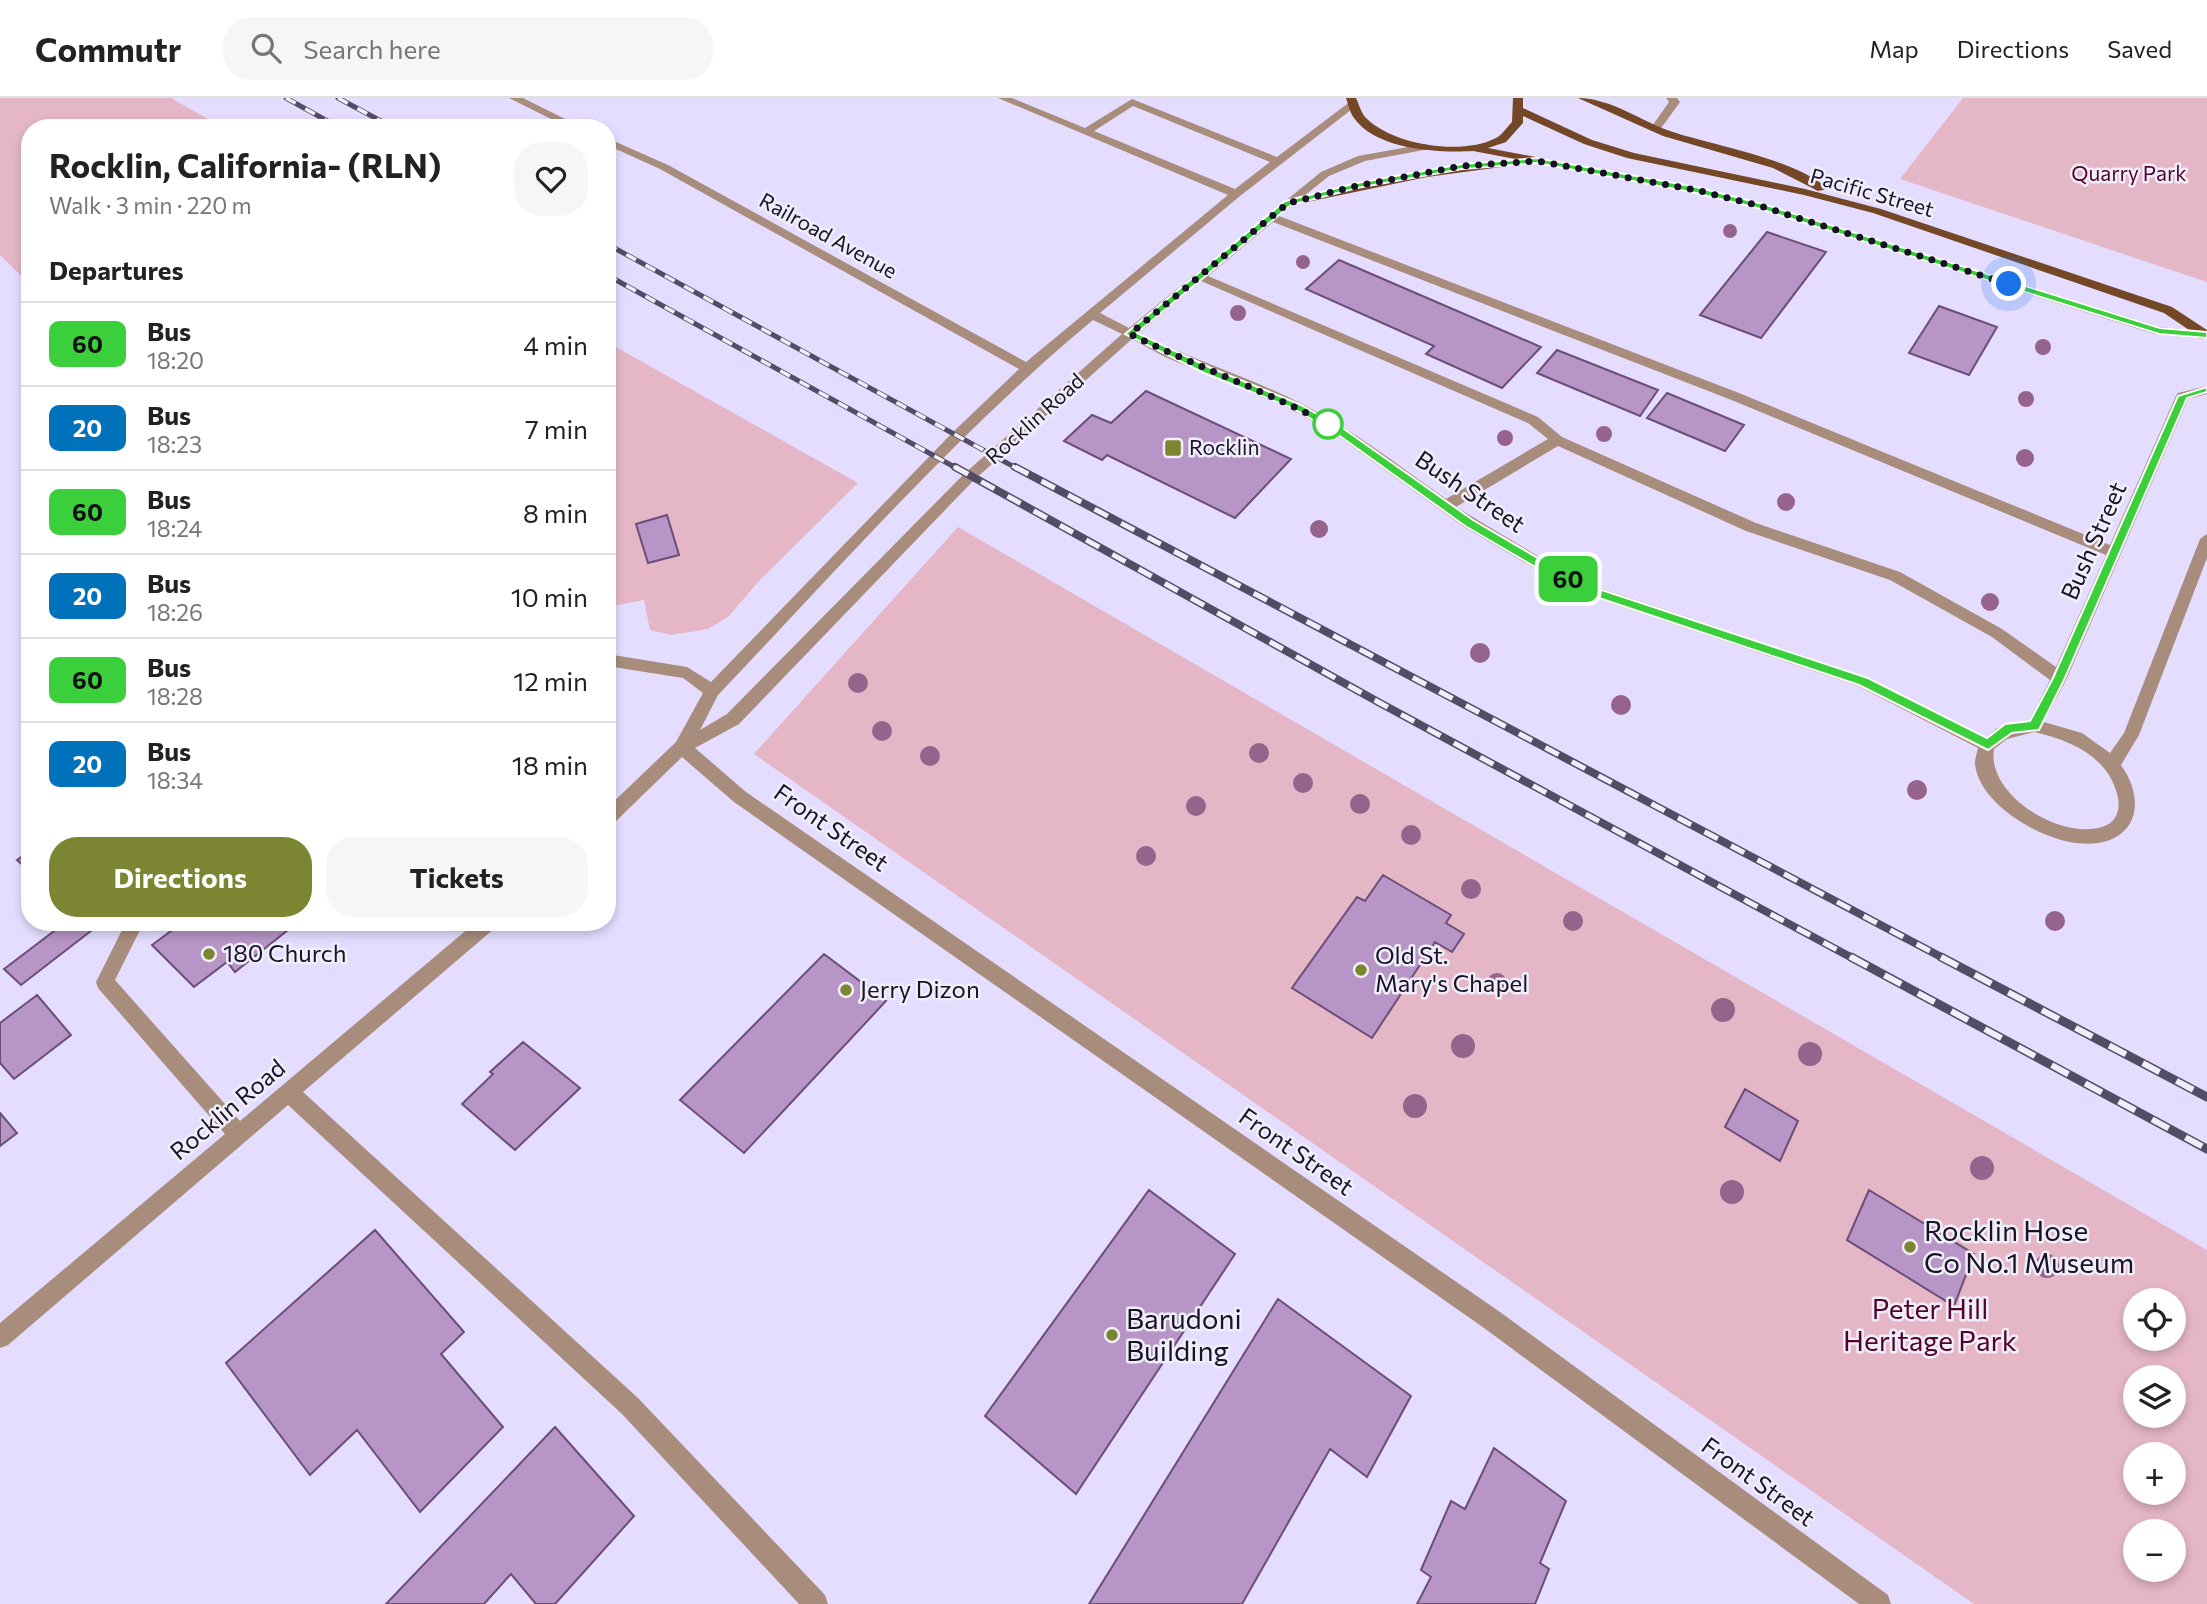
<!DOCTYPE html>
<html lang="en">
<head>
<meta charset="utf-8">
<style>
  :root { --surface:#fff; --page:#f6f6f6; --text:#222; --muted:#767676; --line:#e0e0e0; --accent:#7c8632 }
  body { margin:0; font-family:Commissioner,sans-serif; background:var(--page); color:var(--text); height:100vh; display:flex; flex-direction:column; font-size:26px; white-space:nowrap }
  * { box-sizing:border-box; margin:0 }
  p { font-size:23px; color:var(--muted) }
  .icon { flex:none; width:38px; height:38px; fill:none; stroke:currentColor; stroke-width:2; stroke-linecap:round; stroke-linejoin:round }
  .map { position:relative; flex:1; overflow:hidden }
  .side { position:absolute; left:21px; top:21px; width:595px; height:812px; display:flex; flex-direction:column; background:var(--surface); border-radius:28px; box-shadow:0 4px 10px #0003 }
  .side>* { flex:none }
  .badge { padding:0 14px; border-radius:10px; font-size:24px; line-height:46px }
  .tools { position:absolute; left:2123px; top:1190px; display:grid; gap:14px }
  .tools a { display:grid; place-items:center; width:63px; height:63px; border-radius:50%; background:var(--surface); box-shadow:0 4px 10px #0003; font-size:35px }
  .you { position:absolute; width:35px; height:35px; margin:-18px; border:5px solid #fff; border-radius:50%; background:#1a73e8; box-shadow:0 0 0 10px #1a73e833 }
  .map>.badge { position:absolute; translate:-50% -50%; box-shadow:0 0 0 4px #fff }
  h2 { padding:0 28px; font-size:26px; line-height:63px }
  .round { display:grid; place-items:center; flex:none; width:74px; height:74px; border-radius:28px; background:var(--page) }
  .head { display:flex; align-items:center; justify-content:space-between; height:119px; padding:0 28px }
  h1 { font-size:33px; font-weight:700; line-height:52px }
  .action { display:flex; gap:14px; margin-top:auto; padding:14px 28px }
  .action a { flex:1; height:80px; border-radius:28px; background:var(--accent); color:#fff; font-size:28px; font-weight:700; line-height:80px; text-align:center }
  .action a+a { background:var(--page); color:var(--text) }
  ul { padding:0; list-style:none }
  li { display:flex; align-items:center; gap:21px; height:84px; padding:0 28px; border-top:2px solid var(--line) }
  li div { flex:1 }
  li b { display:block; font-size:26px }
  li em { font-style:normal }
  li .badge { min-width:77px; font-weight:700; text-align:center }
  header { display:flex; align-items:center; gap:42px; box-sizing:border-box; height:98px; padding:0 35px; background:var(--surface); border-bottom:2px solid var(--line) }
  header strong { font-size:33px }
  nav { display:flex; gap:38px; margin-inline-start:auto; font-size:24px }
  .search { width:490px; height:63px; background:var(--page); display:flex; align-items:center; gap:18px; box-sizing:border-box; padding:0 24px; border-radius:28px; color:var(--muted); font-size:26px }
  .map>svg:first-child { display:block }
  .green { fill:#e4b6c6; fill-rule:evenodd }
  .building { fill:#b795c6; stroke:#6b4d78; stroke-width:2 }
  .lines { fill:none; stroke-linecap:round; stroke-linejoin:round }
  .minor { fill:#a88d7c; fill-rule:evenodd }
  .major { fill:#744726; fill-rule:evenodd }
  .rail-far2-casing { stroke:#524c64; stroke-width:5 }
  .rail-far1-casing { stroke:#524c64; stroke-width:8 }
  .rail-casing { stroke:#524c64; stroke-width:9 }
  .rail-far2 { stroke:#f0eef9; stroke-width:3.5; stroke-dasharray:11; stroke-linecap:butt }
  .rail-far1 { stroke:#f0eef9; stroke-width:5; stroke-dasharray:15; stroke-linecap:butt }
  .rail { stroke:#f0eef9; stroke-width:6; stroke-dasharray:19; stroke-linecap:butt }
  .tree { fill:#95638c }
  .line { fill:#3acf3b; stroke:#fff; stroke-width:2 }
  .walk { stroke:#181226; stroke-width:7; stroke-dasharray:0 12.6 }
  .stop-dot { fill:#fff; stroke:#3acf3b; stroke-width:3.5 }
  .poi-dot { fill:#7c8632; stroke:#f0eef9; stroke-width:2.5 }
  .labels { text-anchor:middle; stroke-width:5; stroke-linejoin:round; paint-order:stroke }
  .far-park-label { font-size:21px; fill:#54002d; stroke:#f0eef9 }
  .far-street-label { font-size:21px; fill:#181226; stroke:#f0eef9 }
  .far-poi-label { font-size:21px; fill:#181226; stroke:#f0eef9; text-anchor:start }
  .street-label { font-size:24px; fill:#181226; stroke:#f0eef9 }
  .poi-label { font-size:24px; fill:#181226; stroke:#f0eef9; text-anchor:start }
  .near-poi-label { font-size:28px; fill:#181226; stroke:#f0eef9; text-anchor:start }
  .near-park-label { font-size:28px; fill:#54002d; stroke:#f0eef9 }
</style>
</head>
<body>
<header>
<strong>Commutr</strong>
<div class="search"><svg class="icon" aria-label="search" viewBox="0 0 24 24"><circle cx="10" cy="10" r="6"/><path d="M15 15l6 6"/></svg>Search here</div>
<nav><a>Map</a><a>Directions</a><a>Saved</a></nav>
</header>
<div class="map">
<svg width="2207" height="1506" viewBox="0 0 2207 1506">
  <rect width="100%" height="100%" fill="#e4ddff"/>
  <path class="green" d="M0 0H171L224 30H30V187L0 157Z
    M1963 0H2207V184L1900 81Z
    M607 244 858 385 759 483 728 519 708 531 671 537 650 532 644 502 607 509Z
    M958 429 2207 1152V1506H1974L754 656ZM2135 1202H2174V1241H2135ZM2135 1279H2174V1318H2135ZM2135 1356H2174V1395H2135ZM2135 1433H2174V1472H2135Z"/>
  <path class="building" d="M1767 134 1826 154 1761 240 1700 217Z
    M1339 162 1541 249 1502 290 1426 256 1434 248 1306 191Z
    M1939 208 1997 229 1969 277 1909 255Z
    M1557 252 1658 292 1640 318 1537 275Z
    M1146 293 1291 361 1235 420 1107 357 1102 362 1064 343 1092 317 1111 325Z
    M1667 295 1744 327 1725 353 1647 320Z
    M667 417 679 457 648 465 636 426Z
    M30 753V773L17 762Z
    M1383 777 1451 817 1446 825 1464 836 1452 854 1435 844 1372 940 1292 890 1357 799 1365 803Z
    M66 824H90L96 829 21 887 4 871Z
    M183 824H298L235 874 227 864 194 889 152 847Z
    M824 856 886 903 744 1055 680 1002Z
    M37 897 71 937 14 981 0 965V925Z
    M523 944 580 990 515 1052 462 1006 493 976 490 974Z
    M1745 991 1798 1023 1780 1063 1725 1029Z
    M0 1015 17 1035 0 1048Z
    M1149 1092 1235 1156 1076 1396 985 1318Z
    M1869 1092 1974 1156 1954 1208 1847 1142Z
    M375 1132 464 1234 441 1256 503 1329 420 1414 357 1332 310 1377 226 1265Z
    M1278 1201 1411 1298 1367 1379 1330 1351 1242 1506H1089Z
    M555 1329 634 1418 555 1506H536L511 1476 484 1506H386Z
    M1494 1350 1566 1403 1540 1465 1549 1471 1535 1506H1417L1431 1479 1421 1472 1451 1403 1465 1411Z"/>
  <g class="lines">
    <path class="minor" d="M509 0H523L583 30H569Z
      M998 0H1012L1085 30 1132 1 1277 59 1347 6 1356 8 1240 98 1100 215 1129 230 1321 74 1358 58 1425 46 1431 49 1429 51 1365 63 1329 78 1279 118 1739 295 2110 447 2176 298 2178 295 2207 288V296L2188 301 2067 580 2044 624 2082 635 2110 655 2124 635 2200 441 2207 436V460L2139 637 2121 667C2151 710 2131 752 2076 745 2040 741 1979 706 1975 666 1975 661 1977 654 1978 650L1858 588 1593 499 1541 474 1464 429 1335 336 1291 311 1165 259 1132 241 974 382 739 626 695 650 746 694 1500 1214 1888 1497 1891 1506H1859L1484 1230 734 704 682 659 613 726 607 728V710L676 644 703 595 683 580 607 568V556L687 569 711 584 953 334 1019 271 660 71 607 47V40L668 67 1026 264 1228 97ZM1133 8 1270 64 1235 91 1094 33ZM1273 124 1729 301 2106 457 2056 569 2002 531 1900 474 1756 425 1562 339 1538 319 1208 178ZM1201 183 1528 325 1548 341 1446 401C1399 368 1354 332 1302 306 1250 279 1192 262 1139 235ZM1093 222 1122 236 964 376 727 616 700 632 718 597C840 469 957 335 1093 222ZM1558 348 1746 433 1890 482 1992 539 2050 582 2029 623 1997 630 1987 639 1870 580 1603 491 1551 466 1456 409ZM2034 634C2070 642 2110 659 2118 700 2120 711 2117 722 2107 727 2066 746 1986 698 1994 651L2007 641Z
      M1666 0H1677L1680 4 1659 33H1651L1650 31 1669 4Z
      M126 824H144L115 882 240 1023 476 824H498L495 830 303 994 638 1300 825 1497 828 1506H799L622 1316 288 1007 8 1247 0 1250V1225L225 1036 98 890 96 884Z"/>
    <path class="major" d="M1346 0H1356C1359 6 1361 15 1366 20 1393 47 1462 58 1496 40 1502 37 1507 29 1512 24L1513 0H1523V10L1592 42 1634 55 1805 91 1881 111 2172 209 2207 232V241L2155 236 1756 110 1696 95 1473 53C1439 55 1376 52 1354 20 1350 15 1348 6 1346 0ZM1523 18 1584 46 1627 60 1804 97 1873 115 2164 215 2189 232 2160 229 1764 106 1696 89 1488 50 1506 44 1523 25Z
      M1578 0C1611 0 1642 24 1673 34 1715 48 1796 61 1828 91L1818 93 1773 70 1663 38Z
      M1512 62 1518 65 1516 67 1427 79 1288 108 1282 105 1399 77Z"/>
    <defs>
      <path id="rail-far2" d="M286 0 340 30
        M338 0 394 30
        M607 146 1018 371
        M607 177 958 371"/>
      <path id="rail-far1" d="M955 369 1380 605 1854 861
        M1015 369 1945 861"/>
      <path id="rail" d="M1851 859 2207 1051
        M1941 859 2207 999"/>
    </defs>
    <use href="#rail-far2" class="rail-far2-casing"/>
    <use href="#rail-far1" class="rail-far1-casing"/>
    <use href="#rail" class="rail-casing"/>
    <use href="#rail-far2" class="rail-far2"/>
    <use href="#rail-far1" class="rail-far1"/>
    <use href="#rail" class="rail"/>
  </g>
  <g class="tree">
    <circle cx="1730" cy="133" r="7"/>
    <circle cx="1303" cy="164" r="7"/>
    <circle cx="1238" cy="215" r="8"/>
    <circle cx="2043" cy="249" r="8"/>
    <circle cx="2026" cy="301" r="8"/>
    <circle cx="1604" cy="336" r="8"/>
    <circle cx="1505" cy="340" r="8"/>
    <circle cx="2025" cy="360" r="9"/>
    <circle cx="1786" cy="404" r="9"/>
    <circle cx="1319" cy="431" r="9"/>
    <circle cx="1990" cy="504" r="9"/>
    <circle cx="1480" cy="555" r="10"/>
    <circle cx="858" cy="585" r="10"/>
    <circle cx="1621" cy="607" r="10"/>
    <circle cx="882" cy="633" r="10"/>
    <circle cx="1259" cy="655" r="10"/>
    <circle cx="930" cy="658" r="10"/>
    <circle cx="1303" cy="685" r="10"/>
    <circle cx="1917" cy="692" r="10"/>
    <circle cx="1360" cy="706" r="10"/>
    <circle cx="1196" cy="708" r="10"/>
    <circle cx="1411" cy="737" r="10"/>
    <circle cx="1146" cy="758" r="10"/>
    <circle cx="1471" cy="791" r="10"/>
    <circle cx="1573" cy="823" r="10"/>
    <circle cx="2055" cy="823" r="10"/>
    <circle cx="1497" cy="885" r="10"/>
    <circle cx="1723" cy="912" r="12"/>
    <circle cx="1463" cy="948" r="12"/>
    <circle cx="1810" cy="956" r="12"/>
    <circle cx="1415" cy="1008" r="12"/>
    <circle cx="1982" cy="1070" r="12"/>
    <circle cx="1732" cy="1094" r="12"/>
    <circle cx="2047" cy="1168" r="12"/>
  </g>
  <path class="line" d="M1537 60 1696 89 1763 106 2160 230 2207 234V240L2159 236 1757 110 1696 95 1537 65 1462 71 1357 90 1291 107 1137 235 1211 270 1299 306 1344 331 1473 422 1550 467 1602 492 1868 580 1987 640 2005 626 2030 623 2053 580 2178 298 2207 289V294L2187 300 2065 580 2039 632 2012 635 1988 652 1859 587 1593 498 1542 473 1465 428 1337 336 1292 310 1204 275 1125 236 1285 103 1357 85 1462 66Z"/>
  <g class="lines">
    <path class="walk" d="M1328 326C1264 292 1195 268 1130 236L1288 105 1357 88 1462 68 1537 63 1696 92 1760 108 2009 186"/>
  </g>
  <circle class="stop-dot" cx="1328" cy="326" r="14"/>
  <g class="poi-dot">
    <rect x="1164" y="341" width="18" height="18" rx="3.5"/>
    <circle cx="209" cy="856" r="7"/>
    <circle cx="1361" cy="872" r="7"/>
    <circle cx="846" cy="892" r="7"/>
    <circle cx="1910" cy="1149" r="7"/>
    <circle cx="1112" cy="1237" r="7"/>
  </g>
  <g class="labels">
    <g class="far-park-label">
      <text x="2129" y="83">Quarry Park</text>
    </g>
    <g class="far-street-label">
      <text transform="translate(1872 95) rotate(16)" y="7">Pacific Street</text>
      <text transform="translate(828 138) rotate(29)" y="7">Railroad Avenue</text>
      <text transform="translate(1035 321) rotate(-42)" y="7">Rocklin Road</text>
    </g>
    <g class="far-poi-label">
      <text x="1189" y="357">Rocklin</text>
    </g>
    <g class="street-label">
      <text transform="translate(1470 394) rotate(34)" y="8">Bush Street</text>
      <text transform="translate(2094 443) rotate(-66)" y="8">Bush Street</text>
      <text transform="translate(831 730) rotate(35)" y="8">Front Street</text>
      <text transform="translate(228 1012) rotate(-40)" y="8">Rocklin Road</text>
      <text transform="translate(1296 1054) rotate(35)" y="8">Front Street</text>
      <text transform="translate(1758 1384) rotate(36)" y="8">Front Street</text>
    </g>
    <g class="poi-label">
      <text x="223" y="864">180 Church</text>
      <text x="1375" y="866">Old St.<tspan x="1375" dy="28">Mary's Chapel</tspan></text>
      <text x="860" y="900">Jerry Dizon</text>
    </g>
    <g class="near-poi-label">
      <text x="1924" y="1143">Rocklin Hose<tspan x="1924" dy="32">Co No.1 Museum</tspan></text>
      <text x="1126" y="1231">Barudoni<tspan x="1126" dy="32">Building</tspan></text>
    </g>
    <g class="near-park-label">
      <text x="1930" y="1221">Peter Hill<tspan x="1930" dy="32">Heritage Park</tspan></text>
    </g>
  </g>
</svg>
<div class="tools">
<a><svg class="icon" aria-label="locate" viewBox="0 0 24 24"><circle cx="12" cy="12" r="6"/><path d="M12 2v4M12 18v4M2 12h4M18 12h4"/></svg></a>
<a><svg class="icon" aria-label="layers" viewBox="0 0 24 24"><path d="M12 4l9 5-9 5-9-5zM3 14l9 5 9-5"/></svg></a>
<a>+</a>
<a>−</a>
</div>
<div class="you" style="left:2009px;top:186px"></div>
<b class="badge" style="left:1568px;top:481px;background:#3acf3b;color:#111">60</b>
<section class="side">
<div class="head"><div><h1>Rocklin, California- (RLN)</h1><p>Walk · 3 min · 220 m</p></div><a class="round"><svg class="icon" aria-label="heart" viewBox="0 0 24 24"><path d="M12 20l-8-8c-3-5 5-10 8-4 3-6 11-1 8 4z"/></svg></a></div>
<h2>Departures</h2>
<ul>
<li><span class="badge" style="background:#3acf3b;color:#111">60</span><div><b>Bus</b><p>18:20</p></div><em>4 min</em></li>
<li><span class="badge" style="background:#0072bc;color:#fff">20</span><div><b>Bus</b><p>18:23</p></div><em>7 min</em></li>
<li><span class="badge" style="background:#3acf3b;color:#111">60</span><div><b>Bus</b><p>18:24</p></div><em>8 min</em></li>
<li><span class="badge" style="background:#0072bc;color:#fff">20</span><div><b>Bus</b><p>18:26</p></div><em>10 min</em></li>
<li><span class="badge" style="background:#3acf3b;color:#111">60</span><div><b>Bus</b><p>18:28</p></div><em>12 min</em></li>
<li><span class="badge" style="background:#0072bc;color:#fff">20</span><div><b>Bus</b><p>18:34</p></div><em>18 min</em></li>
</ul>
<div class="action"><a>Directions</a><a>Tickets</a></div>
</section>
</div>
</body>
</html>
